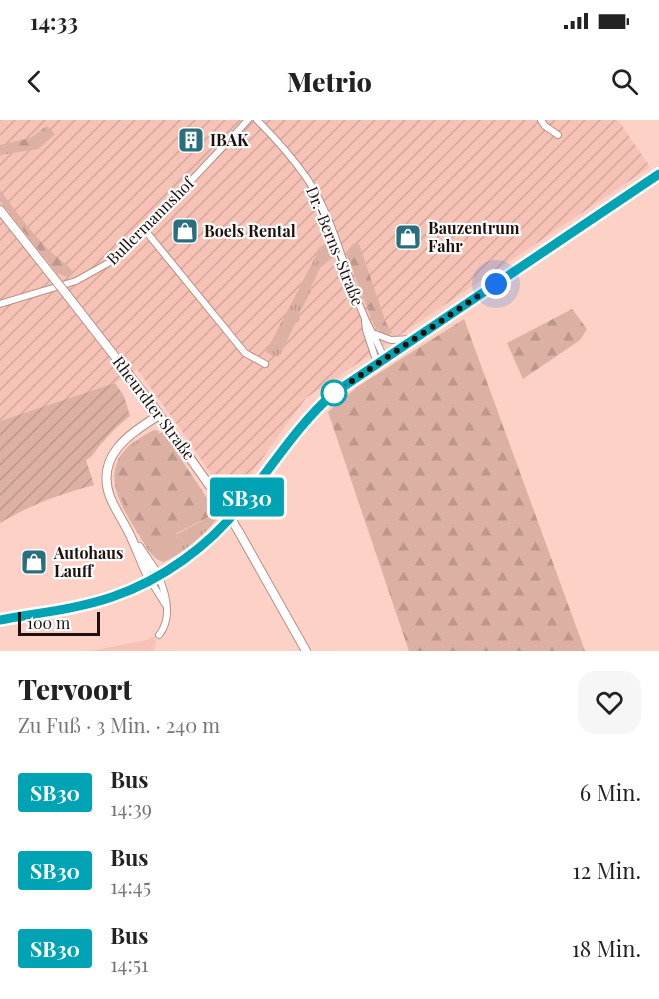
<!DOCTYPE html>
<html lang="de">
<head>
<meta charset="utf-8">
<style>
  :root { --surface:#fff; --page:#f6f6f6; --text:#222; --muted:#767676 }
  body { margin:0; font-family:"Playfair Display",serif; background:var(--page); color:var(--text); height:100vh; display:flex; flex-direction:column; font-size:22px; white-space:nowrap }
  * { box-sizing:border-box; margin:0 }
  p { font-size:20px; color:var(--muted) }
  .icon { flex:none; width:33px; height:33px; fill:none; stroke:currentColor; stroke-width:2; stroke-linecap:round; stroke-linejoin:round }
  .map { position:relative; height:531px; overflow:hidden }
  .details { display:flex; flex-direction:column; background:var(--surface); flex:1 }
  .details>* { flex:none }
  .badge { padding:0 12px; border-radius:4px; font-size:21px; line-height:39px }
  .scale { position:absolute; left:18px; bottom:15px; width:82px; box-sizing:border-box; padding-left:6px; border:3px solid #1e100c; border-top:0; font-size:16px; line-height:21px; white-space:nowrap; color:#1e100c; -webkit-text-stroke:4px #fefefe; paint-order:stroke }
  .you { position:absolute; width:30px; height:30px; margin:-15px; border:4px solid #fff; border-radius:50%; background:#1a73e8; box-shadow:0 0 0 9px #1a73e833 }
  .map>.badge { position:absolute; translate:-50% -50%; box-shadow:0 0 0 3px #fff }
  .round { display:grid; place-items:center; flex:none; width:63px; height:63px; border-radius:18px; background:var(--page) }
  .head { display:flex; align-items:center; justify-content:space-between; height:102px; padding:0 18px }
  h1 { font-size:28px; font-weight:800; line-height:45px }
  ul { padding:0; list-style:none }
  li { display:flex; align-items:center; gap:18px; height:78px; padding:0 18px }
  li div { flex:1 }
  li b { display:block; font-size:22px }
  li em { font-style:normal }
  li .badge { min-width:66px; font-weight:700; text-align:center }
  .status { display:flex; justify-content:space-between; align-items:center; height:42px; padding:0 30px; background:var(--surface); direction:ltr }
  .status svg { height:16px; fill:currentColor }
  header { display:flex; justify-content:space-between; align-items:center; height:78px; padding:0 18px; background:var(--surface); font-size:27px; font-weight:800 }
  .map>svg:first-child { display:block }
  .built { fill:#f6c2b5 }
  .industrial { fill:url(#industrial-furrows) }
  .grass { fill:url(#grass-tufts) }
  .forest { fill:url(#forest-firs) }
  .garden { fill:url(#garden-furrows) }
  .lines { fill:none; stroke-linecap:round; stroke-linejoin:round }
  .street-casing { stroke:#b88f85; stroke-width:8 }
  .secondary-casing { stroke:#b88f85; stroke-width:10 }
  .street { stroke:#fff; stroke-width:6 }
  .secondary { stroke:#fff; stroke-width:8 }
  .secondary-bridge-casing { stroke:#b88f85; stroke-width:10; stroke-linecap:butt }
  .secondary-bridge { stroke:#fff; stroke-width:8 }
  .line-casing { stroke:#fff; stroke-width:14 }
  .line { stroke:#00a3b4; stroke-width:9 }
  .walk { stroke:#1e100c; stroke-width:6; stroke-dasharray:0 10.8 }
  .stop-dot { fill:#fff; stroke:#00a3b4; stroke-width:3 }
  .labels { text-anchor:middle; stroke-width:4.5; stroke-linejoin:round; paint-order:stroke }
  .poi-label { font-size:16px; font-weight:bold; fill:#1e100c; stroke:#fefefe; text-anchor:start }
  .street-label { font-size:16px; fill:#1e100c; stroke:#fefefe }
</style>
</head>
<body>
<div class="status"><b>14:33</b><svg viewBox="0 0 49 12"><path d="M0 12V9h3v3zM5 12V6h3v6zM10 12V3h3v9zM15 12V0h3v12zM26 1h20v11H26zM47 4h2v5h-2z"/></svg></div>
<header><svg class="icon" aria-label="back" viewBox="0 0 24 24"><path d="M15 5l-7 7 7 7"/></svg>Metrio<svg class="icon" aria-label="search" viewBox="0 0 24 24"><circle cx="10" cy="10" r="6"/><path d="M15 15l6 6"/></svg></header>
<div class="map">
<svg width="659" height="531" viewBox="0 0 659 531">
  <defs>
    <pattern id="industrial-furrows" width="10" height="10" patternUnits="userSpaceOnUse" patternTransform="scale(1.5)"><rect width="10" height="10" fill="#f6c2b5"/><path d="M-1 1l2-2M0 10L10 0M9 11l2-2" fill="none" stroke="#d2a69a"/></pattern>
    <pattern id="grass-tufts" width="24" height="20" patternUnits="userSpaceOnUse" patternTransform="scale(1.5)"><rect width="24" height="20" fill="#ddb0a4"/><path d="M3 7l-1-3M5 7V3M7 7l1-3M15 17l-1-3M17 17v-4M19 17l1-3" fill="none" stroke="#bd968c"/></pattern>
    <pattern id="forest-firs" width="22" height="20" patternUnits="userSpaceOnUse" patternTransform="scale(1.5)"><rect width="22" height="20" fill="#ddb0a4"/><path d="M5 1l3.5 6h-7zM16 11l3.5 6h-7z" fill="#bd968c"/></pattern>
    <pattern id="garden-furrows" width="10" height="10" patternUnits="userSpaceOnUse" patternTransform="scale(1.5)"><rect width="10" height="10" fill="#ddb0a4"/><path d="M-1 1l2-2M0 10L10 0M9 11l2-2" fill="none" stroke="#bd968c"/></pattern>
  </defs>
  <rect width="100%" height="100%" fill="#fdd1c6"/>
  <path class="built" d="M154 516 156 521 154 531H91L147 520Z"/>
  <path class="industrial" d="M0 0H618L650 47 306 278 230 383 187 318 137 249 115 263 0 301Z"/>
  <path class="grass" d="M328 125 333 137 320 148 311 167 312 169 298 196 300 200 295 204 280 235 275 237 266 232 318 132 317 130 320 127Z
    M155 310 163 313 158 312 176 420 177 414 217 393 219 396C209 411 180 436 163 442 152 439 145 425 139 415 121 386 98 352 131 324 139 319 146 313 155 310Z"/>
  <path class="forest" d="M47 6 55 14 38 29 0 35V25L30 18Z
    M0 70C15 90 30 111 48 129 55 137 66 142 72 151L67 157 57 153 0 81Z
    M353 124H359L386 203 392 212 389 215 382 214 374 205 346 133Z
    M572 189 587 209 580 220 523 259 507 223Z
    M464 199 585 531H409L328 292 357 267Z
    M152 313H163L165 315 217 393 177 413 176 420 156 431 150 429C137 406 105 366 121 340 129 328 141 321 152 313Z"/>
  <path class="garden" d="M115 263 124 276 130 296C120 304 110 313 102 323 95 330 95 335 86 340L94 365C58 375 32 384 0 403V301Z"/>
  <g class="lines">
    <defs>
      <path id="street" d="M257 0C276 19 293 38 308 60 335 101 344 152 364 196 370 210 378 223 384 238
        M541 0 545 6 558 15
        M144 109 245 233 265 244
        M0 184 76 161 110 142 188 64 248 0
        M365 201 366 210 377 243
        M375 214 391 220 412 219
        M158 455C166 473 173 498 159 515
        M150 460 165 484"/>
      <path id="secondary" d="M0 90 52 156
        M67 175 148 279 219 379
        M239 412 306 531
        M139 427 158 455
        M150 460C142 445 137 429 129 413 123 401 115 389 110 377 95 335 130 314 159 295
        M0 500C37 493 77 489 112 477 162 459 208 426 241 385 272 347 297 305 334 273L659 54"/>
    </defs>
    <use href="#street" class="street-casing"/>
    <use href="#secondary" class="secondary-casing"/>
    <use href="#street" class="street"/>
    <use href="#secondary" class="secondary"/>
    <defs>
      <path id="secondary-bridge" d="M52 156 67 175
        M219 379 239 412"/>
    </defs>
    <use href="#secondary-bridge" class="secondary-bridge-casing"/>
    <use href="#secondary-bridge" class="secondary-bridge"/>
  </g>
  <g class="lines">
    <defs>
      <path id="line" d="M0 500C37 493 77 489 112 477 162 460 209 426 241 385 272 347 297 305 334 273L659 54"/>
    </defs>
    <use href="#line" class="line-casing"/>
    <use href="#line" class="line"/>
    <path class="walk" d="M334 273 496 164"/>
  </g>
  <defs>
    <symbol id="building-square" viewBox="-11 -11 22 22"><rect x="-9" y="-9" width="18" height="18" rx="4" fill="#2a6f7e" stroke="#fefefe"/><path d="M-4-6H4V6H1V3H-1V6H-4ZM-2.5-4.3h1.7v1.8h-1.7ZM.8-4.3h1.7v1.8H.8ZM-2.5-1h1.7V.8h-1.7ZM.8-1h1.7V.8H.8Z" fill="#fff"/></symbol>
    <symbol id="shop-square" viewBox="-11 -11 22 22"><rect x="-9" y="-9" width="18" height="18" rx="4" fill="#2a6f7e" stroke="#fefefe"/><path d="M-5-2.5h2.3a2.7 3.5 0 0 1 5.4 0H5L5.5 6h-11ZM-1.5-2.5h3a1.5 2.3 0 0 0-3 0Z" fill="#fff"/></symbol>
  </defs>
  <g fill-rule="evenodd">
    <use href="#building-square" x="176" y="5" width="30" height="30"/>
    <use href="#shop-square" x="170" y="96" width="30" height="30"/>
    <use href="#shop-square" x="393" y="102" width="30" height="30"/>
    <use href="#shop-square" x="19" y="427" width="30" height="30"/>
  </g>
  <circle class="stop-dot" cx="334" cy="273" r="12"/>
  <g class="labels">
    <g class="poi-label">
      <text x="210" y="26">IBAK</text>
      <text x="428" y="114">Bauzentrum<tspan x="428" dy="18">Fahr</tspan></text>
      <text x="204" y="117">Boels Rental</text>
      <text x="54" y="439">Autohaus<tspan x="54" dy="18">Lauff</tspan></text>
    </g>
    <g class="street-label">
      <text transform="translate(150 101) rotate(-45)" y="6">Bullermannshof</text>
      <text transform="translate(335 126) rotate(68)" y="6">Dr.-Berns-Straße</text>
      <text transform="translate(154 288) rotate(53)" y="6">Rheurdter Straße</text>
    </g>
  </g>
</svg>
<div class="scale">100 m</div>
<div class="you" style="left:496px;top:164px"></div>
<b class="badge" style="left:247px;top:377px;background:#00a3b4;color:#fff">SB30</b>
</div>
<section class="details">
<div class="head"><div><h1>Tervoort</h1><p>Zu Fuß · 3 Min. · 240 m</p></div><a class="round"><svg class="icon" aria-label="heart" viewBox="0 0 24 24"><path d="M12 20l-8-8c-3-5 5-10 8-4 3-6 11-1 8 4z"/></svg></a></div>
<ul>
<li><span class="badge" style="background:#00a3b4;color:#fff">SB30</span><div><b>Bus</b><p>14:39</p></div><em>6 Min.</em></li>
<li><span class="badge" style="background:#00a3b4;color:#fff">SB30</span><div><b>Bus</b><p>14:45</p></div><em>12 Min.</em></li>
<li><span class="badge" style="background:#00a3b4;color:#fff">SB30</span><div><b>Bus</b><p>14:51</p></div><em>18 Min.</em></li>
</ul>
</section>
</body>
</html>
